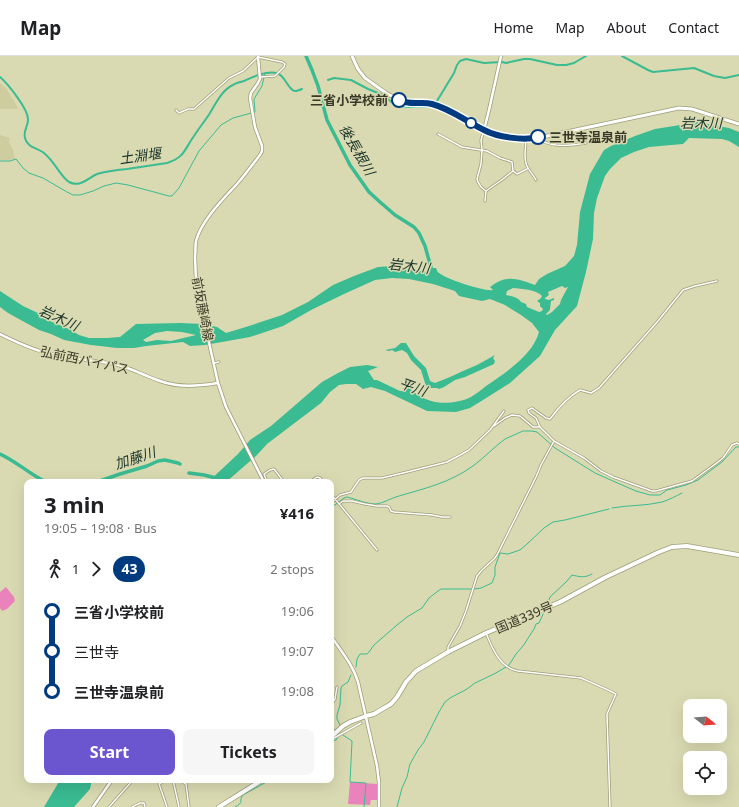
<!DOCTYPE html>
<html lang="en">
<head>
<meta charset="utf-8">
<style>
  :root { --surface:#fff; --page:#f6f6f6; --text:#202124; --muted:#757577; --line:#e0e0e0; --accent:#6c56d0 }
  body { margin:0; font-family:"Noto Sans","Noto Sans JP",sans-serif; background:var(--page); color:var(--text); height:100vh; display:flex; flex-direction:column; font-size:15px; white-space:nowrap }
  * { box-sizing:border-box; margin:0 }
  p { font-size:13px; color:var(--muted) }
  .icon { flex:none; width:22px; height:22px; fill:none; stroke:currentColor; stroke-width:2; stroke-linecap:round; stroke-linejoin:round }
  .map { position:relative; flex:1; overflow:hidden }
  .panel { position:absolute; left:24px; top:423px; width:310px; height:304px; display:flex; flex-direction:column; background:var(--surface); border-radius:8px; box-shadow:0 4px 16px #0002 }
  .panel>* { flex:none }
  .badge { padding:0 8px; border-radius:13px; font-size:14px; line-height:26px }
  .needle { width:26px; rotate:107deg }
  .controls { position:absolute; left:683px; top:643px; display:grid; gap:8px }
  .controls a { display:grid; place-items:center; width:44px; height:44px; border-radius:8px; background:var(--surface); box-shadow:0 4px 16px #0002; font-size:20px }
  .map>.badge { position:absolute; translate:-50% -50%; box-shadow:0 0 0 2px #fff }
  .legs { display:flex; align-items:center; gap:6px; height:44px; padding:0 20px; font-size:13px }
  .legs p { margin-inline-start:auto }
  .head { display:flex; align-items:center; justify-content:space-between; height:68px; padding:0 20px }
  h1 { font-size:22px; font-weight:700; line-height:30px }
  .primary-button { display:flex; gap:8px; margin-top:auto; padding:8px 20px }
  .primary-button a { flex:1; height:46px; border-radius:8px; background:var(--accent); color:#fff; font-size:16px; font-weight:700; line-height:46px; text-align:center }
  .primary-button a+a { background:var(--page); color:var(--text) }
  ul { padding:0 20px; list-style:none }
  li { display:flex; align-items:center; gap:14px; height:40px; font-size:15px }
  li i { display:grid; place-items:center; width:6px; height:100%; margin:0 5px; background:currentColor }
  li i::after { content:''; width:10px; height:10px; margin:-5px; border:3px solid; border-radius:50%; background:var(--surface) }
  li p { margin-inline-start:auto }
  li:first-child i { background:linear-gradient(#0000 50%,currentColor 0) }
  li:last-child i { background:linear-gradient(currentColor 50%,#0000 0) }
  header { display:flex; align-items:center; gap:24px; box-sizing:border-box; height:56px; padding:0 20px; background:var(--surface); border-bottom:1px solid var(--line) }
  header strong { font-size:19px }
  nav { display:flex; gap:22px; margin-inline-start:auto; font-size:14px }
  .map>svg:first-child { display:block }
  .built { fill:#cecd9f }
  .green { fill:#ea83bc }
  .water { fill:#3abb91; fill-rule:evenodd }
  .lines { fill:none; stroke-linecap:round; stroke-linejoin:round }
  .stream { stroke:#3abb91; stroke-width:1 }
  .canal { stroke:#3abb91; stroke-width:2 }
  .river { stroke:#3abb91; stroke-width:3.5 }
  .street-casing { stroke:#9e9e78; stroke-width:3 }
  .secondary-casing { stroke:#9e9e78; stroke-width:4 }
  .primary-casing { stroke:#9e9e78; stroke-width:4.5 }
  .highway-casing { stroke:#9e9e78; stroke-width:5.5 }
  .street { stroke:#fff; stroke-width:1.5 }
  .secondary { stroke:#fff; stroke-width:2.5 }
  .primary { stroke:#fff; stroke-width:3 }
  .highway { stroke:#fff; stroke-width:4 }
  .line-1-casing { stroke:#fff; stroke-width:9 }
  .line-1 { stroke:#003b80; stroke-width:6 }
  .stop-1-dot { fill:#fff; stroke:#003b80; stroke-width:2 }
  .labels { text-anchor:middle; stroke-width:3; stroke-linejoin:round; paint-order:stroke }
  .stop-label { font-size:13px; font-weight:bold; fill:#393929; stroke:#dadab2; text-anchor:end }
  .street-label { font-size:13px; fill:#393929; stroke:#dadab2 }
  .water-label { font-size:14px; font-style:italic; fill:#1a342a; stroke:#dadab2 }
</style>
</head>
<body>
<header>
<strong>Map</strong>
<nav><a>Home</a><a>Map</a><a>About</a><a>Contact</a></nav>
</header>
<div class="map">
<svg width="739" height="751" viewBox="0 0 739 751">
  <rect width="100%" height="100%" fill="#dadab2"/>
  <path class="built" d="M0 27 6 32 18 52 17 53H0Z
    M0 79 10 82 9 86 13 94 14 99 15 103 8 104H0Z"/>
  <path class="green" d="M6 531 14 541 15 545 7 553 2 555 0 552V536Z
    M350 726 377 728V744H371L370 749 348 748Z"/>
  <path class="water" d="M693 63H695L697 66 729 72 739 76V91L729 85 722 83 689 82 683 88 649 91 634 96 621 102 610 113 605 120 597 142 594 157 593 183 586 216 577 250 555 274 540 300 510 327 483 344 470 352 456 356 427 355 385 335 371 331 363 333 356 328H346L339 329 330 336 321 347 267 388 256 400 226 426H208L238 398 250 384 271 370 322 326 338 317 350 311 367 309 378 311 368 315 374 324H377L400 335H404L406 334 405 331 401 327V325C412 334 420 343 435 346 444 348 462 346 471 341 476 338 481 334 486 330 505 317 533 299 539 276L532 267 521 259 505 249 490 243 482 245 459 240 455 235 433 228 409 223 392 222 375 224 344 238 313 253 283 270 250 281 205 289 190 290 183 286 146 290 134 292H117L91 289 64 284 51 278 39 274 8 257 0 251V235L23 250 40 258 45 263 69 273 79 279 89 282H107L120 281 136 268 180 267 203 268 217 271 226 277 249 270 282 259 308 246 333 229 354 220 378 211 394 210 408 212 425 216 430 212H436C437 214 437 216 439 217 446 223 485 236 493 234L490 231C507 218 517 223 535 229L539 223 547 218 565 210 574 200 577 189 580 156 590 118 604 94 611 90 635 80 655 73 693 67ZM562 230 565 232 568 231 561 244 560 248 552 256 547 259 546 258 550 254V253L551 245 554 244V242L549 244 545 243V242L549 239 548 236ZM513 232C521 233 536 233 542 240L541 242 537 245 540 247V250L543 253 542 255 539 256 527 251 526 248 521 246C518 241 511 240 506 239L507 235ZM167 275 182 276 196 279 171 285 157 284 146 286 143 284 155 277Z
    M401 287H406L414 300 426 312 430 325 435 327 450 321 463 315 477 309 495 299 493 302 495 305 494 308 465 321 455 324 444 331 439 333 437 332H428L425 327 421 314 411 304 407 297 402 294 395 296 392 294 389 295 385 294 395 292Z
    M60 724H92L90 733 74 751H44Z"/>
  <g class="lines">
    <path class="stream" d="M0 105H10L16 103 23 112 29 117 43 122 67 136 73 139H80L93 135 104 130 116 127 128 129 169 140H172L179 132 199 95 221 69 233 62 255 56 254 43 262 30 265 17
      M331 452 344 442 347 441C356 443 366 448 376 448 384 447 391 442 399 440 426 432 449 427 473 410 484 402 494 391 505 383L523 375H532L537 376 555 392 595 417 622 429 636 435 650 439H660L667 434 686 429 698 424 722 406 736 391H739
      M612 452C628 449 646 450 662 446 669 444 676 440 682 437
      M474 533 481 532 492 527 495 519V511L500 497 508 498 520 494 527 488 544 472 553 466 565 464 609 453
      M547 549 550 541 566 526 572 519C580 521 585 522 592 518
      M356 611 357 603 360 598H367L369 596 374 589 397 569 407 561 422 552 429 542 438 535 441 533H471
      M340 670V669L337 663V659L340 649 341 632 342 630 348 626 351 619
      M333 675 338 672
      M343 679 352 685 350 726 366 727 364 751
      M331 687 337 683V682
      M235 751C245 746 238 745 243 739L270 724
      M397 751 402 732 407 721 410 708 418 694 424 686 439 656 445 646 450 642 467 633 475 627 494 618 508 610 511 606 516 598 523 590 534 573 536 568 539 567 545 554"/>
    <path class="canal" d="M622 0 648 14 653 16 694 12 714 20 725 22 739 19
      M0 21C8 28 29 54 28 64 28 70 23 75 25 82 27 92 39 92 45 98 54 105 61 121 69 126 80 132 88 122 97 118 107 115 117 114 127 113 140 111 154 109 167 107 185 101 184 94 194 80 199 72 205 65 210 57 216 47 222 34 233 29 236 27 241 26 244 25 255 20 265 15 277 17 285 19 289 36 296 35 297 35 302 33 302 33
      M328 24 334 22 351 24 368 33 383 39 394 48 402 50 409 51H431L437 45 454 17 457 9 460 5 466 3 484 7 502 6 506 7 524 3H530L557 9H566L574 7 586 0"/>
    <path class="river" d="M306 0 312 14 318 30 327 64 350 109 369 136 380 146 395 159 414 171 419 177 425 190 432 215
      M0 398C16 405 29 418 46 426
      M189 417 204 419 216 422
      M97 426 120 418 147 410 158 405 165 404 178 407 180 408"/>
    <defs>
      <path id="street" d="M176 54 179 57 188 53H194L229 22 243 15 258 1 282 6 285 8 284 11 275 20 260 21
        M484 74 481 84 482 94 481 108 477 123 478 126 481 131 486 135 503 123 513 115
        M438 78 462 91 487 95 500 102 512 106 513 115
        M526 83C526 91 523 102 527 110 529 115 533 118 536 124
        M534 83C542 85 549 88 556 89 566 90 576 89 586 87
        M513 115 517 118 527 113
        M485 145 486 135
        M214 307 219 306
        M494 370 505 362 512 359 520 360 533 371H540L554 385 584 402 601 415 613 421 652 435H656L692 425 718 406 723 402 732 389 737 387 739 388
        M540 371 536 362 529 357 528 354 532 352 546 362 550 363C558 352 568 341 580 334L591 337 599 332 658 265 683 234 695 230 717 225
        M267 426 264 418 270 414 274 413 284 426
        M310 426 317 421 320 422 323 426
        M331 438 377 494
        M331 447 340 439 351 436 359 424 363 422H382L407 416 447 406 462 398 469 394 490 374 504 355
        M339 448 343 445H352L365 448 377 450H387L389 451 391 455 394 456 432 459 442 461H450
        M486 577C492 592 500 612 518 615L581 622 606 633 616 638 607 658 610 751
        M448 595V591L460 570 466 555 477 520 482 514 494 503 497 499 536 421 541 409 554 385
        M331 649 335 643 337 631
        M333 681 334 682 361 667
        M164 724 161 727 159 728 167 751
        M173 724 179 751
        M179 724 186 728 189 751
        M109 751 133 724
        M132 751 140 747H144L145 751"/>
      <path id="secondary" d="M258 0V1L260 23 258 27 251 37 250 42 255 71 262 90V95L260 99C252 109 245 119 237 128 223 143 201 165 196 185 195 190 196 195 195 200 195 213 196 225 198 237L218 327 226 351 264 426
        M484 74 489 54 501 0
        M0 278C16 286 33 294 51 298 72 303 94 304 115 308 131 312 145 320 160 325 179 332 199 330 218 327
        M331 580C341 595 353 609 358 626L377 710 379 727V751
        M93 751 112 724"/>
      <path id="primary" d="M352 0 358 13 365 22 386 37 399 44 407 47H431L437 49 460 60 484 74 493 77 518 82 533 83 679 52 692 53 739 68"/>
      <path id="highway" d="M331 681 343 670 350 666 366 660 374 658 384 652 391 648 397 641 406 626 416 615 448 596 486 577 560 546 606 521 659 496 672 491 687 490 739 499
        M219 751 262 724"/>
    </defs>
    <use href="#street" class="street-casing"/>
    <use href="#secondary" class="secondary-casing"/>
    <use href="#primary" class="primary-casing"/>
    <use href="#highway" class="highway-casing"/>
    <use href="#street" class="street"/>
    <use href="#secondary" class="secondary"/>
    <use href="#primary" class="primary"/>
    <use href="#highway" class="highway"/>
  </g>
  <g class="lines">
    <defs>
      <path id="line-1" d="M399 44C411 50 421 45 432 48 451 53 467 66 484 74 497 81 524 85 538 81"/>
    </defs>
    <use href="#line-1" class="line-1-casing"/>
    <use href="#line-1" class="line-1"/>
  </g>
  <g class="stop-1-dot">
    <circle cx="399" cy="44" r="7"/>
    <circle cx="471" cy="67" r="5"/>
    <circle cx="538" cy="81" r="7"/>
  </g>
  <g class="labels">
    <g class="stop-label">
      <text x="388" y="49">三省小学校前</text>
      <text x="549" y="86" text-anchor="start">三世寺温泉前</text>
    </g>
    <g class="street-label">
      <text transform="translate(203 253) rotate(79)" y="5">前坂藤崎線</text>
      <text transform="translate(85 304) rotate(12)" y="5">弘前西バイパス</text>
      <text transform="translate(524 561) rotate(-23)" y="5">国道339号</text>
    </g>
    <g class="water-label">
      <text transform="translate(701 67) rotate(1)" y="5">岩木川</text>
      <text transform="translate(357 94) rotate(60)" y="5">後長根川</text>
      <text transform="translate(140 100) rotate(-8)" y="5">土淵堰</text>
      <text transform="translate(409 210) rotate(7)" y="5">岩木川</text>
      <text transform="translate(59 262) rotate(24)" y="5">岩木川</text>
      <text transform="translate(413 331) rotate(20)" y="5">平川</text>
      <text transform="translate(135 402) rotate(-18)" y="5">加藤川</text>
    </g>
  </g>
</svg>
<div class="controls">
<a><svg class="needle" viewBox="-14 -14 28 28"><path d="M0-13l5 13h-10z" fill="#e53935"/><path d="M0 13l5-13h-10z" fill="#757577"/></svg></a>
<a><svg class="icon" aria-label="locate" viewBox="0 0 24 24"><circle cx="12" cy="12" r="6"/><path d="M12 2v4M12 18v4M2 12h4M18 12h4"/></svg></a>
</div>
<section class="panel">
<div class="head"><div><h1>3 min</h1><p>19:05 – 19:08 · Bus</p></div><b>¥416</b></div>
<div class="legs"><svg class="icon" aria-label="walk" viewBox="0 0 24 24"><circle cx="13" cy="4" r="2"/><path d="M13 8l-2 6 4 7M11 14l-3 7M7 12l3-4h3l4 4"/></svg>1<svg class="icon" aria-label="forward" viewBox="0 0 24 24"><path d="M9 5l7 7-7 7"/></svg><b class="badge" style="background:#003b80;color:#fff">43</b><p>2 stops</p></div>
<ul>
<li><i style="color:#003b80"></i><b>三省小学校前</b><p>19:06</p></li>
<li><i style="color:#003b80"></i><span>三世寺</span><p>19:07</p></li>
<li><i style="color:#003b80"></i><b>三世寺温泉前</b><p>19:08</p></li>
</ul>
<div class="primary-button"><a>Start</a><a>Tickets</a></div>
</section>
</div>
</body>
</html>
